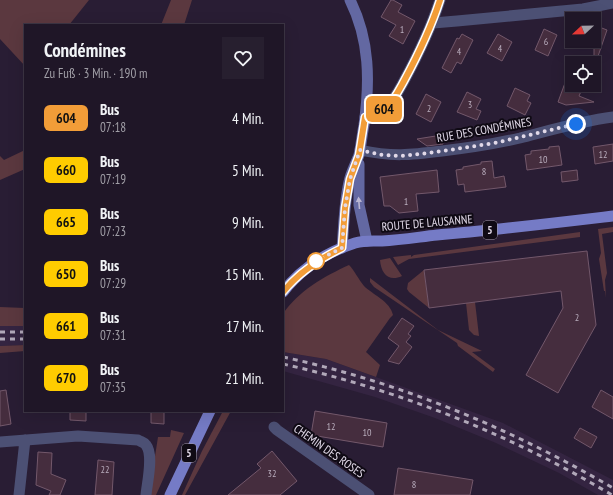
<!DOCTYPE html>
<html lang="de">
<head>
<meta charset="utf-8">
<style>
  :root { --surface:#1f1627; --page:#271f2f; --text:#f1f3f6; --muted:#a19fa7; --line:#3c3544 }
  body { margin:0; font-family:"PT Sans Narrow",sans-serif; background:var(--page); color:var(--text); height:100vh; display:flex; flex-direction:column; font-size:15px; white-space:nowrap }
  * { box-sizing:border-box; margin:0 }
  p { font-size:13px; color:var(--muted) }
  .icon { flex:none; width:22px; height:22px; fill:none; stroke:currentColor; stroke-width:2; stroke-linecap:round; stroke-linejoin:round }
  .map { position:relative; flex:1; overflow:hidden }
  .sheet { position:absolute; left:24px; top:24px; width:260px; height:388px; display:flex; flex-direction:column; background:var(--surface); border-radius:0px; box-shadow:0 4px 16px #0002,0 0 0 1px var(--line) }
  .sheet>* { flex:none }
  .badge { padding:0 8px; border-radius:6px; font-size:14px; line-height:26px }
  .needle { width:26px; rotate:248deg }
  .fabs { position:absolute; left:565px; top:12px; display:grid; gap:8px }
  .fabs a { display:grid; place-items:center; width:36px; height:36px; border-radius:0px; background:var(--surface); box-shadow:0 4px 16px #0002,0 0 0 1px var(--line); font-size:20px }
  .you { position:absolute; width:20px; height:20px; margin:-10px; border:3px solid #fff; border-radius:50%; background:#1a73e8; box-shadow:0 0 0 6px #1a73e833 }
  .map>.badge { position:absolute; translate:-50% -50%; box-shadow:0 0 0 2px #fff }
  .round { display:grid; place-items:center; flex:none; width:42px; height:42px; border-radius:0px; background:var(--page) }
  .overview { display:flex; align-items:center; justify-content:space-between; height:68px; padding:0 20px }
  h1 { font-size:19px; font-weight:700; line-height:30px }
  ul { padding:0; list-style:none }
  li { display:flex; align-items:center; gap:12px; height:52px; padding:0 20px }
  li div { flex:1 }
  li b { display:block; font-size:15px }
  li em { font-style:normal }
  li .badge { min-width:44px; font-weight:700; text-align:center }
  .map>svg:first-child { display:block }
  .built { fill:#342441 }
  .green { fill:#5b383f }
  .building { fill:#452d3e; stroke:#73586b }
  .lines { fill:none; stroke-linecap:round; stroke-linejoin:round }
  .minor { stroke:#4c5074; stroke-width:11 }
  .secondary { stroke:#6368a2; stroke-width:11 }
  .primary { stroke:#757bc6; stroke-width:11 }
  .rail { stroke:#b1a8b9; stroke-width:3; stroke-dasharray:5 5; stroke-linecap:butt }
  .oneway { fill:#bbb7d3 }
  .line-casing { stroke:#fff; stroke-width:9 }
  .line { stroke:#f29d38; stroke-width:6 }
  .walk { stroke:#e1d9e8; stroke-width:4; stroke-dasharray:0 7.2 }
  .stop-dot { fill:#fff; stroke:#f29d38; stroke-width:2 }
  .labels { text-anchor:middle; stroke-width:4; stroke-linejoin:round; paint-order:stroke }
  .number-label { font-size:10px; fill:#baaebe }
  .shield { fill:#0f0a14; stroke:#a29ba8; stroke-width:1 }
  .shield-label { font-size:11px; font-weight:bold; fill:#e1d9e8 }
  .street-label { font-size:12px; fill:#e1d9e8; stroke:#0f0a14 }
</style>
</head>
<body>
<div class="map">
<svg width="613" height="495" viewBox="0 0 613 495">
  <rect width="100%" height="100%" fill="#291d34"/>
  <path class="built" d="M0 326H25V345L0 346Z
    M283 352 326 359 503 423 613 480V495H598L559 473 496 443 435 418 375 397 283 371Z"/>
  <path class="green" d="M0 0H89L69 25H25V66L0 39Z
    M171 0H192L184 25H161Z
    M25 150V169L0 180V156L4 160Z
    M613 227V232L602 234 607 273 605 280 606 298 605 291H604L599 259 601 253 598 229Z
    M580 232V237L409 259 398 265 393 257 411 255V257L414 255Z
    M390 258 402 276C389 282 381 274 380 260Z
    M349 265C354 270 359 280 364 286 373 295 390 301 393 315L390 318 366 352 380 365 376 377 326 359 283 352V314C298 291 325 276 349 265Z
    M424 270 429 308 409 292 407 289 408 283Z
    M370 278 438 330 482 351 472 352 495 369 493 372 458 346 457 343 374 287 370 282Z
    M475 302 479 336 474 335 469 330 466 303Z
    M0 307 25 308V326H0Z
    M25 345V351L0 353V346Z
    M223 411H231L185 495H182L202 451Z
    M171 430 184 433 156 495H149L158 437H170Z"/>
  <path class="building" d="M391 0H393L402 5 398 12 415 21 403 44 389 36 396 25 381 17Z
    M594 25 607 30 596 62 594 61Z
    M544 29 557 35 548 56 535 50Z
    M462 34 473 40 461 64 457 62 451 73 442 68 457 38 459 39Z
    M498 34 512 42 502 61 487 53Z
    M565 83 582 89 579 96 594 102 566 105 558 102Z
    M515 88 530 95 527 101 531 103 525 115 507 106Z
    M467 92 481 99 476 109 481 111 477 120 457 112Z
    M426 94 441 102 431 122 416 114Z
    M442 135 443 144 427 146 417 139Z
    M613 144V161L595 164 593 147Z
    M559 146 562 165 527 170 525 155 531 154V151L549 149V147Z
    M492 161 494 178 504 176 506 187 465 192 464 184 458 185 456 170 463 169V167L481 164V162Z
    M437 170 439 192 416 194 418 211 399 213 390 206H384L380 177Z
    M577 170 578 180 562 182 561 172Z
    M587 251 596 325 558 393 526 375 563 308 561 291 429 308 424 270Z
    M402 318 414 326 408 334 411 336 406 342 412 347 399 364 388 361 399 346 388 338Z
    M6 390 11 424 0 426V391Z
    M601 390 613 397V419L592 407Z
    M70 411H86V421L70 420Z
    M151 411H164V424L151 423Z
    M315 411 387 423 383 447 311 435Z
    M580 428 597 437 591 448 574 438Z
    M272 451 297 481 280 495H228L261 468 257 464Z
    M38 452 52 453 51 474 66 480 60 495H49L51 491 36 485Z
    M98 460 114 462 112 495H95Z
    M398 468 473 480 470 495H394Z"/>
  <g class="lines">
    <path class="minor" d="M433 23 457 21 583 9 613 3
      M365 117C372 115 381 113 387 107 394 100 399 90 404 81 418 55 431 28 440 0
      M360 150C392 157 410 155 442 151 468 148 494 144 520 138 551 130 582 121 613 117
      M274 427 277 430 369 495
      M0 442 78 436 138 440C141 442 144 442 146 445 154 455 147 483 146 495
      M19 495 25 440"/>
    <path class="secondary" d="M359 164V205L367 241
      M342 248C344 225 344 201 350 178 352 171 356 163 359 155 361 146 362 135 364 125 370 82 370 40 350 0"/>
    <path class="primary" d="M283 292C301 269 327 252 355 243 365 240 373 241 382 241 401 240 419 237 437 235 496 230 554 223 613 216
      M170 495 210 411"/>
    <path class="rail" d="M0 332H25
      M0 339H25
      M283 357C399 382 510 428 613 488
      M283 364C398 390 510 434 612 495"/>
  </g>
  <defs><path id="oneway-solid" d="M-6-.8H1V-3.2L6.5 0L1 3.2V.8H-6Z"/></defs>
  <use class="oneway" href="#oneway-solid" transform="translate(359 203) rotate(-95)"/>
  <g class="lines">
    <defs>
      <path id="line" d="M283 292C299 272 319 259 342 248L345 208 350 179 359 155 365 117C373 115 381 113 387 107 394 100 399 90 404 81 418 55 431 28 440 0"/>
    </defs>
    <use href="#line" class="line-casing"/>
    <use href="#line" class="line"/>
    <path class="walk" d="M316 261 342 248 345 208 350 179 360 150 382 155 401 156 429 153 495 143 576 124"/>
  </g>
  <circle class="stop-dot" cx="316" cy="261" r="8"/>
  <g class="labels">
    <g class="number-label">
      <text x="402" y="33">1</text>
      <text x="546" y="45">6</text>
      <text x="500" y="52">4</text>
      <text x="459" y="55">4</text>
      <text x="470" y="108">3</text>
      <text x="429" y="112">2</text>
      <text x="603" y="158">12</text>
      <text x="543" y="163">10</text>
      <text x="484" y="175">8</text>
      <text x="406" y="205">1</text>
      <text x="577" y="321">2</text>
      <text x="331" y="430">12</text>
      <text x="367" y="436">10</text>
      <text x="105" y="473">22</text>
      <text x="272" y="477">32</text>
      <text x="414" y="488">8</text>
    </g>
    <g class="shield">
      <rect x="483" y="221" width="14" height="18" rx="3"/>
      <rect x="182" y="444" width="14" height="18" rx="3"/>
    </g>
    <g class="shield-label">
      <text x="490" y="234">5</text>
      <text x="189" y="457">5</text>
    </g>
    <g class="street-label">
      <text transform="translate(484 130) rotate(-10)" y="4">RUE DES CONDÉMINES</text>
      <text transform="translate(427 223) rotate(-5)" y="4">ROUTE DE LAUSANNE</text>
      <text transform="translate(329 451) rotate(35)" y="4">CHEMIN DES ROSES</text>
    </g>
  </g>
</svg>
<div class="fabs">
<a><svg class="needle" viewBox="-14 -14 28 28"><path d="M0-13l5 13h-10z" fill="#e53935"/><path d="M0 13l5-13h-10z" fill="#a19fa7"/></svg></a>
<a><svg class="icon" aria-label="locate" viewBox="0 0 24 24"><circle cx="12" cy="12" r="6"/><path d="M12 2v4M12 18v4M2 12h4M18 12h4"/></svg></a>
</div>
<div class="you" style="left:576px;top:124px"></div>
<b class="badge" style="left:384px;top:109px;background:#f29d38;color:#111">604</b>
<section class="sheet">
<div class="overview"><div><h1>Condémines</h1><p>Zu Fuß · 3 Min. · 190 m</p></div><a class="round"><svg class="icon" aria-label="heart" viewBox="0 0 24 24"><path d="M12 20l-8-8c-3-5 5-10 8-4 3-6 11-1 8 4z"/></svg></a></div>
<ul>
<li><span class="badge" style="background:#f29d38;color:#111">604</span><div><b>Bus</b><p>07:18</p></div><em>4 Min.</em></li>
<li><span class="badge" style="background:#fc0;color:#111">660</span><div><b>Bus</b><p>07:19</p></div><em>5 Min.</em></li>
<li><span class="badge" style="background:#fc0;color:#111">665</span><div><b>Bus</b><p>07:23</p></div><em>9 Min.</em></li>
<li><span class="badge" style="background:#fc0;color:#111">650</span><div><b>Bus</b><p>07:29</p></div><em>15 Min.</em></li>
<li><span class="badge" style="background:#fc0;color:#111">661</span><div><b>Bus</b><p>07:31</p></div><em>17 Min.</em></li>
<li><span class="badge" style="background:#fc0;color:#111">670</span><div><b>Bus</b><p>07:35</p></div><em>21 Min.</em></li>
</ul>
</section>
</div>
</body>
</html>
